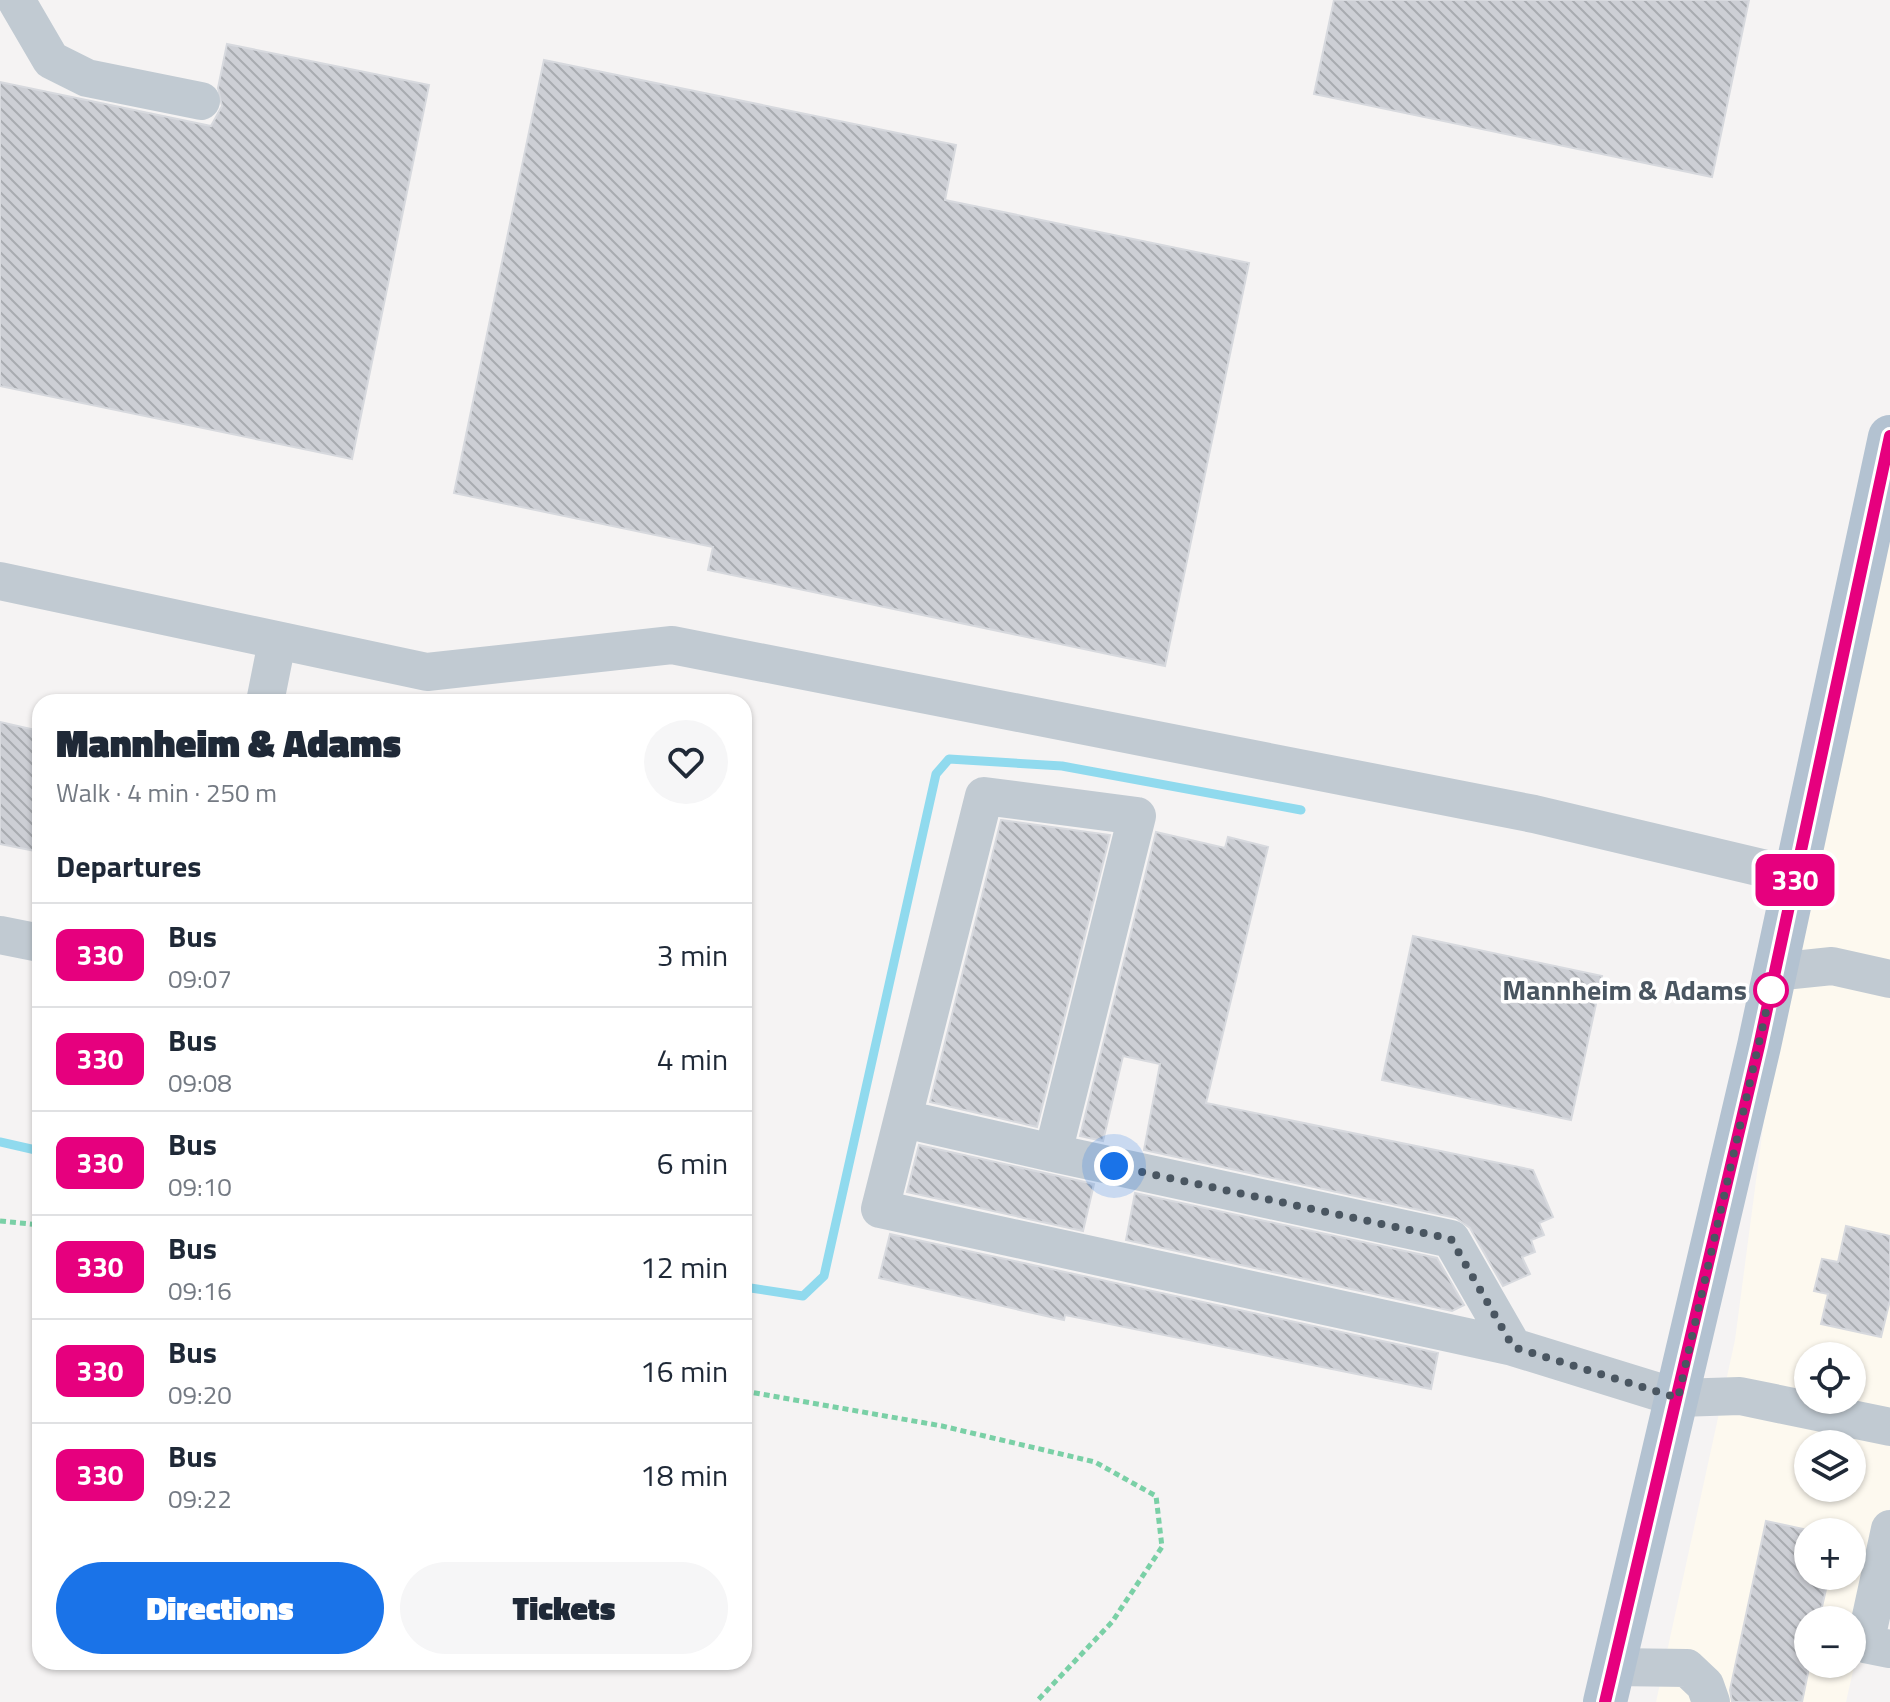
<!DOCTYPE html>
<html lang="en">
<head>
<meta charset="utf-8">
<style>
  :root { --surface:#fff; --page:#f6f6f7; --text:#1f2937; --muted:#747a83; --line:#e0e1e3; --accent:#1a73e8 }
  body { margin:0; font-family:"Titillium Web",sans-serif; background:var(--page); color:var(--text); height:100vh; display:flex; flex-direction:column; font-size:30px; white-space:nowrap }
  * { box-sizing:border-box; margin:0 }
  p { font-size:26px; color:var(--muted) }
  .icon { flex:none; width:44px; height:44px; fill:none; stroke:currentColor; stroke-width:2; stroke-linecap:round; stroke-linejoin:round }
  .map { position:relative; flex:1; overflow:hidden }
  .panel { position:absolute; left:32px; top:694px; width:720px; height:976px; display:flex; flex-direction:column; background:var(--surface); border-radius:24px; box-shadow:0 2px 6px #0004 }
  .panel>* { flex:none }
  .badge { padding:0 16px; border-radius:12px; font-size:28px; line-height:52px }
  .controls { position:absolute; left:1794px; top:1342px; display:grid; gap:16px }
  .controls a { display:grid; place-items:center; width:72px; height:72px; border-radius:50%; background:var(--surface); box-shadow:0 2px 6px #0004; font-size:40px }
  .you { position:absolute; width:40px; height:40px; margin:-20px; border:6px solid #fff; border-radius:50%; background:#1a73e8; box-shadow:0 0 0 12px #1a73e833 }
  .map>.badge { position:absolute; translate:-50% -50%; box-shadow:0 0 0 4px #fff }
  h2 { padding:0 24px; font-size:30px; line-height:72px }
  .round { display:grid; place-items:center; flex:none; width:84px; height:84px; border-radius:42px; background:var(--page) }
  .headline { display:flex; align-items:center; justify-content:space-between; height:136px; padding:0 24px }
  h1 { font-size:38px; font-weight:800; line-height:60px }
  .action { display:flex; gap:16px; margin-top:auto; padding:16px 24px }
  .action a { flex:1; height:92px; border-radius:48px; background:var(--accent); color:#fff; font-size:32px; font-weight:800; line-height:92px; text-align:center }
  .action a+a { background:var(--page); color:var(--text) }
  ul { padding:0; list-style:none }
  li { display:flex; align-items:center; gap:24px; height:104px; padding:0 24px; border-top:2px solid var(--line) }
  li div { flex:1 }
  li b { display:block; font-size:30px }
  li em { font-style:normal }
  li .badge { min-width:88px; font-weight:700; text-align:center }
  .map>svg:first-child { display:block }
  .commercial { fill:#fdf9ef; fill-rule:evenodd }
  .lines { fill:none; stroke-linecap:round; stroke-linejoin:round }
  .stream { stroke:#90daee; stroke-width:9 }
  .building { fill:url(#building-back-hatch); stroke:#d7d9de; stroke-width:2 }
  .path { stroke:#7ad0a6; stroke-width:5; stroke-dasharray:6 4; stroke-linecap:butt }
  .minor { stroke:#c1cad2; stroke-width:38 }
  .major { stroke:#b3c2d1; stroke-width:44 }
  .line-casing { stroke:#fff; stroke-width:18 }
  .line { stroke:#e6007e; stroke-width:12 }
  .walk { stroke:#4a5661; stroke-width:8; stroke-dasharray:0 14.4 }
  .stop-dot { fill:#fff; stroke:#e6007e; stroke-width:4 }
  .labels { text-anchor:middle; stroke-width:7; stroke-linejoin:round; paint-order:stroke }
  .stop-label { font-size:28px; font-weight:bold; fill:#4a5661; stroke:#fff; text-anchor:end }
</style>
</head>
<body>
<div class="map">
<svg width="1890" height="1702" viewBox="0 0 1890 1702">
  <defs>
    <pattern id="building-back-hatch" width="6" height="6" patternUnits="userSpaceOnUse" patternTransform="scale(2)"><rect width="6" height="6" fill="#cdcfd5"/><path d="M-1 5l2 2M0 0l6 6M5-1l2 2" fill="none" stroke="#a8abb0"/></pattern>
  </defs>
  <rect width="100%" height="100%" fill="#f5f3f3"/>
  <path class="commercial" d="M1890 460V1507L1846 1702H1656L1735 1340 1786 953ZM1808 1356H1852V1400H1808ZM1808 1444H1852V1488H1808ZM1808 1532H1852V1576H1808ZM1808 1620H1852V1664H1808Z"/>
  <g class="lines">
    <path class="stream" d="M0 1142 40 1151
      M744 1287 803 1296 824 1276 936 774 949 759 1062 766 1301 810"/>
  </g>
  <path class="building" d="M1334 0H1749L1712 177 1314 94Z
    M227 44 429 85 352 459 0 386V82L211 126 222 106 218 88Z
    M544 60 956 145 945 200 1249 263 1165 666 708 570 713 547 454 493Z
    M0 722 40 731V852L0 844Z
    M1001 820 1110 835 1037 1127 930 1102Z
    M1156 832 1225 848 1228 837 1268 847 1206 1103 1533 1170 1553 1217 1539 1223 1544 1235 1531 1240 1535 1252 1522 1257 1530 1274 1503 1286 1470 1228 1456 1218 1144 1150 1160 1064 1123 1056 1103 1141 1080 1136Z
    M1413 936 1602 976 1571 1120 1382 1080Z
    M919 1145 1094 1184 1083 1231 907 1192Z
    M1135 1193 1437 1258 1464 1305 1452 1311 1126 1240Z
    M1846 1226 1890 1236V1300L1881 1337 1821 1324 1828 1294 1814 1291 1822 1259 1838 1262Z
    M890 1234 1438 1353 1431 1389 1065 1315 1064 1320 879 1278Z
    M1766 1521 1808 1530V1576H1829L1819 1620H1808V1673L1802 1702H1732L1730 1690Z"/>
  <g class="lines">
    <path class="path" d="M0 1221 40 1225
      M744 1391 942 1426 1095 1462 1156 1496 1162 1547 1112 1622 1036 1702"/>
    <path class="minor" d="M16 0 51 60 87 78 201 101
      M0 581 427 672 672 645 1534 814 1796 876
      M265 702 277 642
      M0 935 40 943
      M1775 972 1832 966 1890 979
      M904 1119 1053 1153
      M1513 1347 1451 1239 1053 1153 1137 816 984 796 880 1209 1513 1347 1678 1398 1740 1396 1890 1427
      M1890 1529 1865 1644 1890 1649
      M1614 1667 1687 1668 1705 1685 1711 1702"/>
    <path class="major" d="M1605 1702 1759 1046 1890 437"/>
  </g>
  <g class="lines">
    <defs>
      <path id="line" d="M1605 1702 1759 1046 1890 436"/>
    </defs>
    <use href="#line" class="line-casing"/>
    <use href="#line" class="line"/>
    <path class="walk" d="M1114 1166 1451 1239 1513 1347 1678 1398 1771 990"/>
  </g>
  <circle class="stop-dot" cx="1771" cy="990" r="16"/>
  <g class="labels">
    <g class="stop-label">
      <text x="1747" y="1000">Mannheim &amp; Adams</text>
    </g>
  </g>
</svg>
<div class="controls">
<a><svg class="icon" aria-label="locate" viewBox="0 0 24 24"><circle cx="12" cy="12" r="6"/><path d="M12 2v4M12 18v4M2 12h4M18 12h4"/></svg></a>
<a><svg class="icon" aria-label="layers" viewBox="0 0 24 24"><path d="M12 4l9 5-9 5-9-5zM3 14l9 5 9-5"/></svg></a>
<a>+</a>
<a>−</a>
</div>
<div class="you" style="left:1114px;top:1166px"></div>
<b class="badge" style="left:1795px;top:880px;background:#e6007e;color:#fff">330</b>
<section class="panel">
<div class="headline"><div><h1>Mannheim &amp; Adams</h1><p>Walk · 4 min · 250 m</p></div><a class="round"><svg class="icon" aria-label="heart" viewBox="0 0 24 24"><path d="M12 20l-8-8c-3-5 5-10 8-4 3-6 11-1 8 4z"/></svg></a></div>
<h2>Departures</h2>
<ul>
<li><span class="badge" style="background:#e6007e;color:#fff">330</span><div><b>Bus</b><p>09:07</p></div><em>3 min</em></li>
<li><span class="badge" style="background:#e6007e;color:#fff">330</span><div><b>Bus</b><p>09:08</p></div><em>4 min</em></li>
<li><span class="badge" style="background:#e6007e;color:#fff">330</span><div><b>Bus</b><p>09:10</p></div><em>6 min</em></li>
<li><span class="badge" style="background:#e6007e;color:#fff">330</span><div><b>Bus</b><p>09:16</p></div><em>12 min</em></li>
<li><span class="badge" style="background:#e6007e;color:#fff">330</span><div><b>Bus</b><p>09:20</p></div><em>16 min</em></li>
<li><span class="badge" style="background:#e6007e;color:#fff">330</span><div><b>Bus</b><p>09:22</p></div><em>18 min</em></li>
</ul>
<div class="action"><a>Directions</a><a>Tickets</a></div>
</section>
</div>
</body>
</html>
